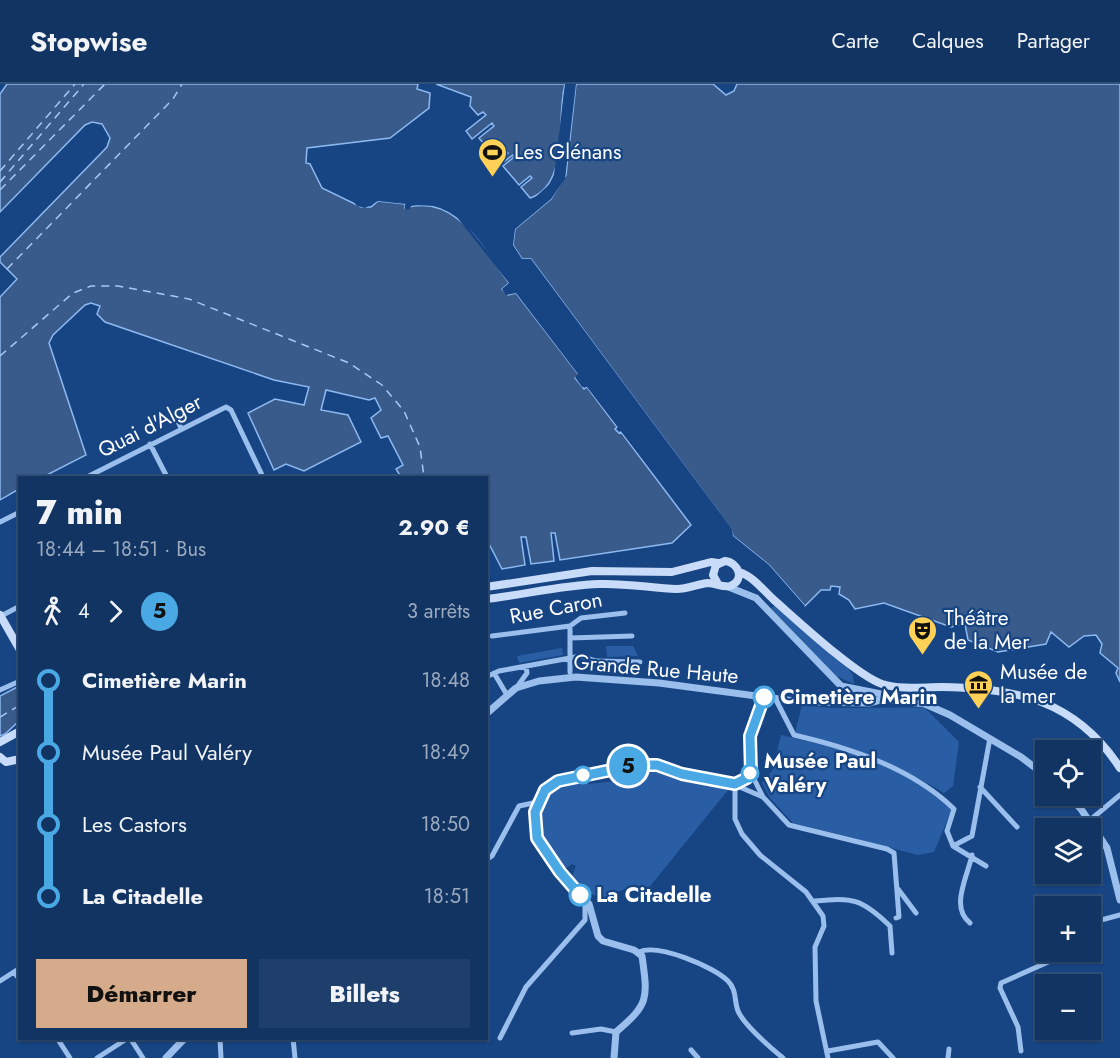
<!DOCTYPE html>
<html lang="fr">
<head>
<meta charset="utf-8">
<style>
  :root { --surface:#113463; --page:#1e3f6c; --text:#f1f3f6; --muted:#9caabe; --line:#304f78; --accent:#d6ab8b }
  body { margin:0; font-family:Jost,sans-serif; background:var(--page); color:var(--text); height:100vh; display:flex; flex-direction:column; font-size:22px; white-space:nowrap }
  * { box-sizing:border-box; margin:0 }
  p { font-size:20px; color:var(--muted) }
  .icon { flex:none; width:33px; height:33px; fill:none; stroke:currentColor; stroke-width:2; stroke-linecap:round; stroke-linejoin:round }
  .map { position:relative; flex:1; overflow:hidden }
  .panel { position:absolute; left:18px; top:392px; width:470px; height:564px; display:flex; flex-direction:column; background:var(--surface); border-radius:0px; box-shadow:0 2px 4px #0004,0 0 0 2px var(--line) }
  .panel>* { flex:none }
  .badge { padding:0 12px; border-radius:20px; font-size:21px; line-height:39px }
  .fabs { position:absolute; left:1035px; top:656px; display:grid; gap:12px }
  .fabs a { display:grid; place-items:center; width:66px; height:66px; border-radius:0px; background:var(--surface); box-shadow:0 2px 4px #0004,0 0 0 2px var(--line); font-size:30px }
  .map>.badge { position:absolute; translate:-50% -50%; box-shadow:0 0 0 3px #fff }
  .legs { display:flex; align-items:center; gap:9px; height:66px; padding:0 18px; font-size:20px }
  .legs p { margin-inline-start:auto }
  .summary { display:flex; align-items:center; justify-content:space-between; height:102px; padding:0 18px }
  h1 { font-size:33px; font-weight:800; line-height:45px }
  .cta { display:flex; gap:12px; margin-top:auto; padding:12px 18px }
  .cta a { flex:1; height:69px; border-radius:0px; background:var(--accent); color:#111; font-size:24px; font-weight:800; line-height:69px; text-align:center }
  .cta a+a { background:var(--page); color:var(--text) }
  ul { padding:0 18px; list-style:none }
  li { display:flex; align-items:center; gap:21px; height:72px; font-size:22px }
  li i { display:grid; place-items:center; width:9px; height:100%; margin:0 8px; background:currentColor }
  li i::after { content:''; width:15px; height:15px; margin:-8px; border:4px solid; border-radius:50%; background:var(--surface) }
  li p { margin-inline-start:auto }
  li:first-child i { background:linear-gradient(#0000 50%,currentColor 0) }
  li:last-child i { background:linear-gradient(currentColor 50%,#0000 0) }
  header { display:flex; align-items:center; gap:36px; box-sizing:border-box; height:84px; padding:0 30px; background:var(--surface); border-bottom:2px solid var(--line) }
  header strong { font-size:28px }
  nav { display:flex; gap:33px; margin-inline-start:auto; font-size:21px }
  .map>svg:first-child { display:block }
  .green { fill:#295ea4 }
  .water { fill:#395b8b; stroke:#8db9f0; stroke-width:1.5 }
  .pier { fill:#174584 }
  .lines { fill:none; stroke-linecap:round; stroke-linejoin:round }
  .ferry { stroke:#a6c9f5; stroke-width:1.5; stroke-dasharray:8 6; stroke-linecap:butt }
  .minor { stroke:#9bbfed; stroke-width:5 }
  .tertiary { stroke:#9bbfed; stroke-width:7 }
  .secondary { stroke:#c8dcf9; stroke-width:8 }
  .line-1-casing { stroke:#fff; stroke-width:14 }
  .line-1 { stroke:#4aa9e4; stroke-width:9 }
  .stop-1-dot { fill:#fff; stroke:#4aa9e4; stroke-width:3 }
  .labels { text-anchor:middle; stroke-width:4.5; stroke-linejoin:round; paint-order:stroke }
  .poi-label { font-size:21px; fill:#fff; stroke:#174584; text-anchor:start }
  .street-label { font-size:21px; fill:#fff; stroke:#174584 }
  .stop-label { font-size:21px; font-weight:bold; fill:#fff; stroke:#174584; text-anchor:start }
</style>
</head>
<body>
<header>
<strong>Stopwise</strong>
<nav><a>Carte</a><a>Calques</a><a>Partager</a></nav>
</header>
<div class="map">
<svg width="1120" height="974" viewBox="0 0 1120 974">
  <rect width="100%" height="100%" fill="#174584"/>
  <path class="green" d="M775 522 848 584 853 591 854 600 836 592 771 524Z
    M606 562H633L638 572 607 573Z
    M562 564 563 571 519 579 517 572Z
    M802 621C843 627 883 622 925 624L959 658 953 702 944 709C899 681 848 661 795 649Z
    M781 651C839 664 909 683 952 725L934 768 918 771 793 739 770 714 762 699 772 687Z
    M629 687 658 688 728 706 647 806 634 808 627 804 602 814 581 806 571 796 576 782 572 780 564 786 543 758 541 723 544 712 554 704 582 695 588 700 625 696Z"/>
  <path class="water" d="M7 0H418L417 5 430 9 429 24 390 54 307 64 306 79 310 80 322 104 361 123H371L378 117 405 120V124C457 109 482 164 509 199L502 205 508 211 516 209 579 291 575 294 584 305 587 303 617 343 615 345 619 349 621 348 691 441 672 459 560 476 555 449H551L554 477 531 480 526 453H521L525 481 502 485 486 454V393H401L396 385 403 381 388 352 381 354 371 334 381 326 375 314 369 316 326 306 321 326 348 331 361 358 304 387 286 380 274 386 248 329 275 315 304 321 309 303 274 296 105 238 97 230 100 222 91 219 85 221 53 251 49 259 86 371 43 393H20L19 405 0 416V213L17 195 0 178V173L107 63 110 54 102 40 92 38 85 41 0 128V10Z
    M436 0H565C556 33 570 101 530 114L521 103 532 94 530 92 519 101 503 82 514 73 513 71 501 80 499 77 508 69 506 67 497 75 479 54 494 42 492 39 472 55 466 47 486 31 483 28 478 31 470 22 471 13Z
    M576 0H713L726 11 734 7 737 0H1120V598L1116 589 1118 584 1100 569 1102 560 1096 551 1084 552 1069 563 1051 548 1046 560 998 568 968 556 965 540 951 543 884 519 855 525 849 516 839 510 840 503 831 502 830 506H821L805 522 769 481 733 452 731 445 531 175H522L513 161 515 145 551 115 566 91Z
    M19 602V637L5 650 0 652V612Z"/>
  <path class="pier" d="M565 0H568L557 92 553 101 531 117 551 99 554 91Z
    M573 0H576L565 95 551 115 515 145 513 161 522 175H531L732 445 733 452 769 481 805 522 802 524 767 483 730 454 729 446 530 178 520 177 510 162 513 143 549 113 562 94Z
    M378 114 408 120 440 119 458 130 512 198 506 206 519 207 581 289 579 294 584 301H589L693 441 587 303H582L575 293 578 290 516 209 506 211 502 205 509 199 456 132 440 122 412 121 409 126 405 125V120L378 117 365 124 357 122 353 117 367 120Z"/>
  <g class="lines">
    <path class="ferry" d="M0 87 75 0
      M0 98 84 0
      M0 106 105 0
      M7 185 173 15 182 0
      M0 272 73 209 91 202H118L189 215 349 279 382 301 404 327 420 363 424 393
      M0 633 20 621"/>
    <path class="minor" d="M174 329 181 344
      M150 360 167 393
      M87 393 226 323 231 326 263 393
      M0 438 20 428
      M1 532 20 522
      M570 542V588
      M492 552 570 542 581 534 625 529
      M570 554 632 552
      M494 589 507 611
      M486 593 499 587 581 572 596 577 640 578
      M517 603 527 589 526 582
      M0 606 20 597
      M775 614 794 651C850 664 912 684 954 725L947 747 953 762 972 752 990 654
      M751 689 763 713 789 741 887 765 894 769 899 833 896 834
      M980 703 1017 743
      M763 713 735 701V735L742 750 760 771 806 808 823 832 824 842 815 863 816 917 828 974
      M1089 737 1120 711
      M953 762 986 782
      M486 776 492 772 519 722 538 718
      M898 805 916 829
      M815 817C853 813 862 815 890 842L892 869
      M970 839C950 823 967 794 972 771
      M1090 839 1120 831
      M639 868C658 859 714 883 728 897 737 906 734 917 738 927 744 941 771 964 783 974
      M14 888 20 896
      M0 897 20 884
      M572 949 601 945 616 948
      M57 954 70 974
      M130 954 143 974
      M220 954 221 974
      M293 954 295 974
      M500 954 526 903 585 836V816
      M691 966 698 974
      M828 967 878 958 893 974
      M1021 967 1018 943 1000 904 1001 899 1073 867
      M97 974 128 954
      M948 974 949 965"/>
    <path class="tertiary" d="M726 502 756 514 841 602 881 610 884 615
      M486 630 516 604 539 597 576 593 659 599 802 618 869 619 884 615 925 620 950 631 1021 673 1046 692
      M1068 711 1081 725 1107 764 1120 816
      M166 974 185 954
      M614 974 616 948C649 920 648 915 642 872L634 866 603 857 598 852 589 820 538 760 535 740 538 718 545 706 558 697 636 681H657L682 690 735 701 747 694 751 689 749 655 763 612"/>
    <path class="secondary" d="M739 488C753 492 763 506 774 516 798 537 856 591 882 600 901 606 922 603 942 603 1016 604 1076 616 1120 684
      M486 503 592 487 672 488 711 478 718 479
      M486 515C523 511 562 501 599 500 626 499 651 504 677 505 687 505 698 500 708 499 716 499 723 504 730 502 746 496 738 478 725 477L716 481 713 491 718 500
      M0 531 20 566
      M0 658 20 647
      M0 673 6 678 20 675"/>
  </g>
  <g class="lines">
    <defs>
      <path id="line-1" d="M580 811 560 788 537 754 535 728 545 706 558 697 636 681H657L682 690 735 700 747 694 751 689 750 652 764 613"/>
    </defs>
    <use href="#line-1" class="line-1-casing"/>
    <use href="#line-1" class="line-1"/>
  </g>
  <defs>
    <symbol id="stadium-pin" viewBox="-11 -11 22 30"><path d="M0 17L-7.5 6A9.5 9.5 0 1 1 7.5 6Z" fill="#ffd157" stroke="#174584"/><path d="M0-5a6.5 5 0 1 0 0 10a6.5 5 0 1 0 0-10ZM-3.5-1.8h7v3.6h-7Z" fill="#111"/></symbol>
    <symbol id="theatre-pin" viewBox="-11 -11 22 30"><path d="M0 17L-7.5 6A9.5 9.5 0 1 1 7.5 6Z" fill="#ffd157" stroke="#174584"/><path d="M-5-5.5Q0-4 5-5.5V0Q5 5 0 6Q-5 5-5 0ZM-3.3-2.5H-1v1.5H-3.3ZM1-2.5H3.3v1.5H1ZM-2.8 1Q0 5.5 2.8 1Z" fill="#111"/></symbol>
    <symbol id="museum-pin" viewBox="-11 -11 22 30"><path d="M0 17L-7.5 6A9.5 9.5 0 1 1 7.5 6Z" fill="#ffd157" stroke="#174584"/><path d="M0-6L6-3V-2H-6V-3ZM-5-1h2V3h-2ZM-1-1h2V3h-2ZM3-1h2V3H3ZM-6 4H6V6H-6Z" fill="#111"/></symbol>
  </defs>
  <g fill-rule="evenodd">
    <use href="#stadium-pin" x="476" y="52" width="33" height="45"/>
    <use href="#theatre-pin" x="906" y="530" width="33" height="45"/>
    <use href="#museum-pin" x="962" y="584" width="33" height="45"/>
  </g>
  <g class="stop-1-dot">
    <circle cx="764" cy="613" r="10"/>
    <circle cx="750" cy="689" r="8"/>
    <circle cx="583" cy="691" r="8"/>
    <circle cx="580" cy="811" r="10"/>
  </g>
  <g class="labels">
    <g class="poi-label">
      <text x="514" y="75">Les Glénans</text>
      <text x="944" y="541">Théâtre<tspan x="944" dy="24">de la Mer</tspan></text>
      <text x="1000" y="595">Musée de<tspan x="1000" dy="24">la mer</tspan></text>
    </g>
    <g class="street-label">
      <text transform="translate(150 342) rotate(-27)" y="7">Quai d'Alger</text>
      <text transform="translate(556 524) rotate(-11)" y="7">Rue Caron</text>
      <text transform="translate(656 585) rotate(5)" y="7">Grande Rue Haute</text>
    </g>
    <g class="stop-label">
      <text x="780" y="620">Cimetière Marin</text>
      <text x="764" y="684">Musée Paul<tspan x="764" dy="24">Valéry</tspan></text>
      <text x="596" y="818">La Citadelle</text>
    </g>
  </g>
</svg>
<div class="fabs">
<a><svg class="icon" aria-label="locate" viewBox="0 0 24 24"><circle cx="12" cy="12" r="6"/><path d="M12 2v4M12 18v4M2 12h4M18 12h4"/></svg></a>
<a><svg class="icon" aria-label="layers" viewBox="0 0 24 24"><path d="M12 4l9 5-9 5-9-5zM3 14l9 5 9-5"/></svg></a>
<a>+</a>
<a>−</a>
</div>
<b class="badge" style="left:628px;top:682px;background:#4aa9e4;color:#111">5</b>
<section class="panel">
<div class="summary"><div><h1>7 min</h1><p>18:44 – 18:51 · Bus</p></div><b>2.90 €</b></div>
<div class="legs"><svg class="icon" aria-label="walk" viewBox="0 0 24 24"><circle cx="13" cy="4" r="2"/><path d="M13 8l-2 6 4 7M11 14l-3 7M7 12l3-4h3l4 4"/></svg>4<svg class="icon" aria-label="forward" viewBox="0 0 24 24"><path d="M9 5l7 7-7 7"/></svg><b class="badge" style="background:#4aa9e4;color:#111">5</b><p>3 arrêts</p></div>
<ul>
<li><i style="color:#4aa9e4"></i><b>Cimetière Marin</b><p>18:48</p></li>
<li><i style="color:#4aa9e4"></i><span>Musée Paul Valéry</span><p>18:49</p></li>
<li><i style="color:#4aa9e4"></i><span>Les Castors</span><p>18:50</p></li>
<li><i style="color:#4aa9e4"></i><b>La Citadelle</b><p>18:51</p></li>
</ul>
<div class="cta"><a>Démarrer</a><a>Billets</a></div>
</section>
</div>
</body>
</html>
